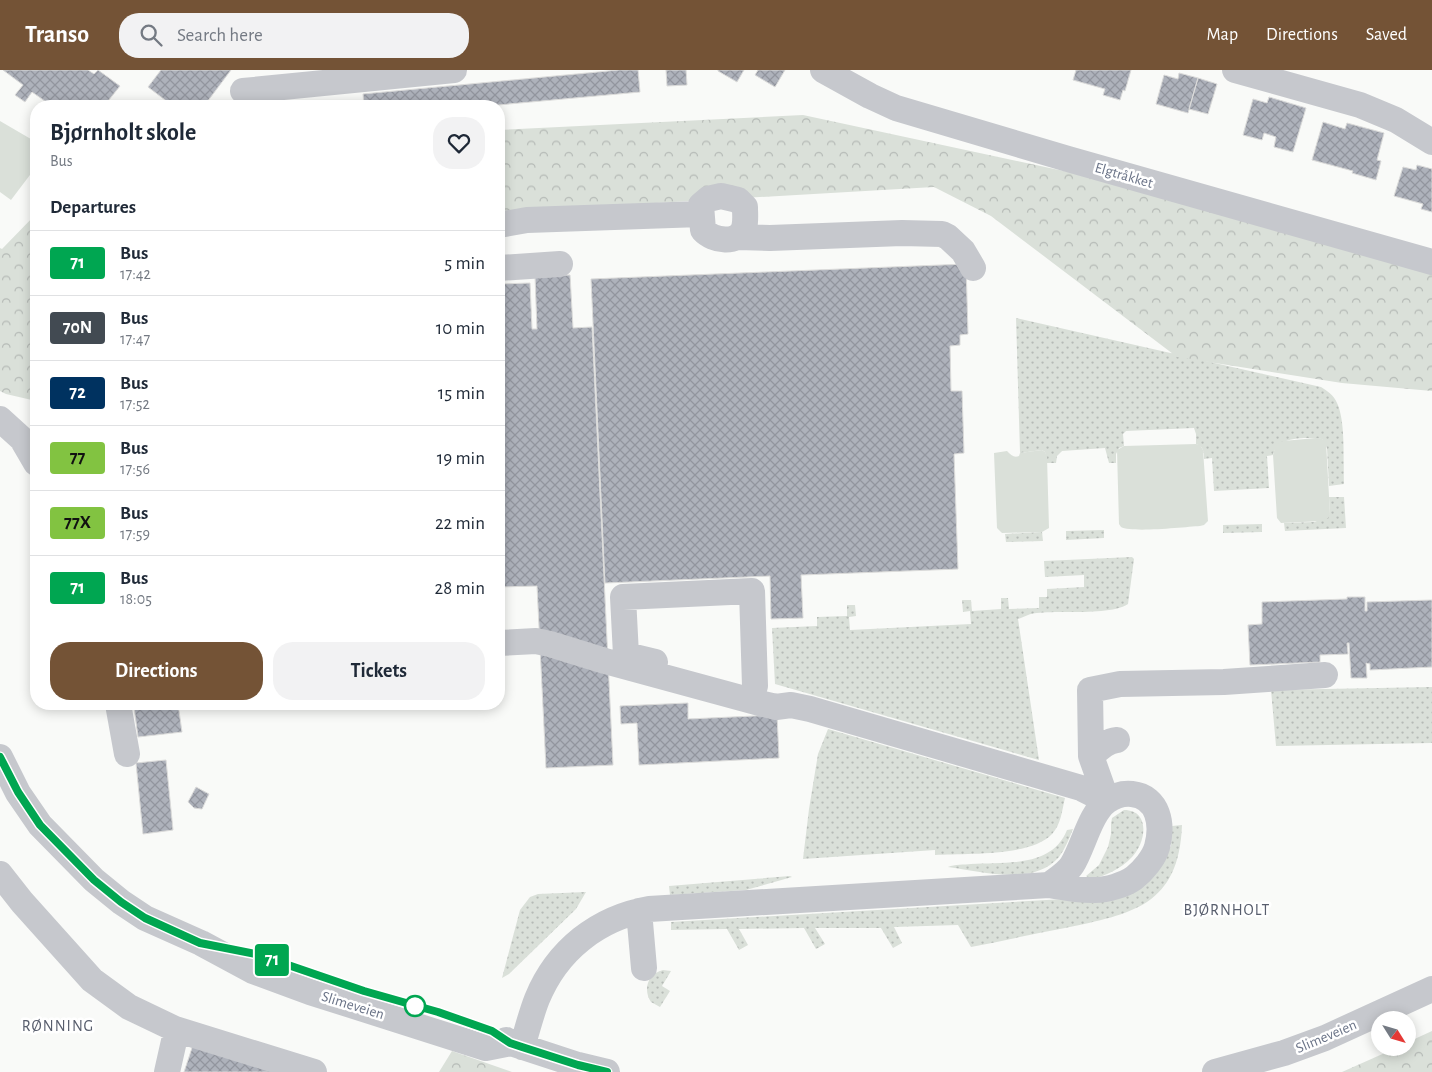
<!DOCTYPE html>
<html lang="en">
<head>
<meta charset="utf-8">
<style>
  :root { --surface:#fff; --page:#f2f2f3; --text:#1f2937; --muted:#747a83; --line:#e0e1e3; --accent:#745336 }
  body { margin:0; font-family:"Alegreya Sans",sans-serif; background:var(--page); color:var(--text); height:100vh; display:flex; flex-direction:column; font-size:19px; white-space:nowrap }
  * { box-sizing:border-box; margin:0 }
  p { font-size:16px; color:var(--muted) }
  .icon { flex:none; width:28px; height:28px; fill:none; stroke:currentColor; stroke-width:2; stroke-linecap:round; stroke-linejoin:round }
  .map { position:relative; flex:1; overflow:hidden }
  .side { position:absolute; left:30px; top:30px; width:475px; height:610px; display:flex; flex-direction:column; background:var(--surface); border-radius:20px; box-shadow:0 2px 12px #0003 }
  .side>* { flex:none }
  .badge { padding:0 10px; border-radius:4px; font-size:18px; line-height:32px }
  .needle { width:32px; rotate:127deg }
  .buttons { position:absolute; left:1371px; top:941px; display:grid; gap:10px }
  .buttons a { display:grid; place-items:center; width:45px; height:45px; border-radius:50%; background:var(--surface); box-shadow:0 2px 12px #0003; font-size:25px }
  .map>.badge { position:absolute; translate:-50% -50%; box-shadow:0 0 0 2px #fff }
  h2 { padding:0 20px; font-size:19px; line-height:45px }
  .round { display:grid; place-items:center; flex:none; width:52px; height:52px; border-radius:20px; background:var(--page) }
  .headline { display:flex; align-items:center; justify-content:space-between; height:85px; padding:0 20px }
  h1 { font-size:24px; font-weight:600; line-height:38px }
  .button { display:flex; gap:10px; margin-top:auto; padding:10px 20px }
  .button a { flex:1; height:58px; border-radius:20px; background:var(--accent); color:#fff; font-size:20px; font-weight:600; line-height:58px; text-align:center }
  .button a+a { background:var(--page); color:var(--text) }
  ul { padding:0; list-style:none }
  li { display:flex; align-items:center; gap:15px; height:65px; padding:0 20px; border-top:1px solid var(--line) }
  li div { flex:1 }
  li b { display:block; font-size:19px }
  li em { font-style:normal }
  li .badge { min-width:55px; font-weight:700; text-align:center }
  header { display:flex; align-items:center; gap:30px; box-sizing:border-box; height:70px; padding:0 25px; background:var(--accent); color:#fff }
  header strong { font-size:24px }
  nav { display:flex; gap:28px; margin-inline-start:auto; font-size:18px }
  .search { width:350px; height:45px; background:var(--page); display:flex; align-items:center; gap:12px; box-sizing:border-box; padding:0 18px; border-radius:20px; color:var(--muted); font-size:19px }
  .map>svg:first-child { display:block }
  .grass { fill:url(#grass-dots) }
  .forest { fill:url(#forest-crowns) }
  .garden { fill:#dae0d9 }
  .building { fill:url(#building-cross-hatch); stroke:#dbdbda }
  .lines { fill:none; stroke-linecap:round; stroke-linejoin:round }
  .minor { stroke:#c6c8cd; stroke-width:26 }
  .line-casing { stroke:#fff; stroke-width:11 }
  .line { stroke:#00a651; stroke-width:8 }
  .stop-dot { fill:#fff; stroke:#00a651; stroke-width:2.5 }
  .labels { text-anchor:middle; stroke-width:5; stroke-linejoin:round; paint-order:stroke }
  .street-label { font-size:15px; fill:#6a7387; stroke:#fff }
  .neighbourhood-label { font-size:16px; letter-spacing:1px; fill:#585e6d; stroke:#fff }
</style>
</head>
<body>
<header>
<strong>Transo</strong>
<div class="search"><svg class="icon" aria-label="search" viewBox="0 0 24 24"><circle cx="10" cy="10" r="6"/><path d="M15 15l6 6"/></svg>Search here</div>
<nav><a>Map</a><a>Directions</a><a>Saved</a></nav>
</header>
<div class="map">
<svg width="1432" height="1002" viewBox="0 0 1432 1002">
  <defs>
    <pattern id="grass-dots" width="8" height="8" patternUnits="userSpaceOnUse" patternTransform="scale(1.25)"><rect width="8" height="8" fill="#dae0d9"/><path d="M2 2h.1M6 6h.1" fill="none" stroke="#b5bab6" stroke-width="1.8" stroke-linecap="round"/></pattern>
    <pattern id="forest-crowns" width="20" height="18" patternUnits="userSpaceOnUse" patternTransform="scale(1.25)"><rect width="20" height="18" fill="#dae0d9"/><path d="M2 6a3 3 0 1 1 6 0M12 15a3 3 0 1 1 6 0" fill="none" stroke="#b5bab6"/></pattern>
    <pattern id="building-cross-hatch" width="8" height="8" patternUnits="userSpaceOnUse" patternTransform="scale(1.25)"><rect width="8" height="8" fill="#aeb2bb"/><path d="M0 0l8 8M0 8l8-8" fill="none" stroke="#92959e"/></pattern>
  </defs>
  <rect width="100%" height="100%" fill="#f9faf8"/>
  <path class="grass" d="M1016 248 1321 317C1327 321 1334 325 1337 333 1346 352 1343 392 1344 414L1329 416 1327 378 1322 369C1306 367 1277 366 1273 385L1267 386 1269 418 1214 421 1212 388 1204 389C1204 381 1203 376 1196 374V364L1194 358 1126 361 1123 364 1124 376 1119 378 1116 384V393H1109L1105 378 1062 381 1057 386 1056 393H1047L1045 382 1042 380 1020 383Z
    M1329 427H1344L1346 458 1285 461 1284 453 1315 452 1330 444Z
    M1262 454V462L1223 463V455Z
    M1104 460V468L1066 470V461Z
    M1042 462 1043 471 1006 472 1005 464Z
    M1132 487 1134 489 1128 534C1109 546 1061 540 1037 543 1031 543 1024 547 1018 549L1039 690 775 614 772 558 817 556V547L847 546V535H855L856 546 849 547 850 560 971 554 970 541 963 542 962 530H971L972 541 1001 539V528H1008L1009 539 1039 538V527H1047V519L1084 517V505L1045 507 1044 491Z
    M1432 617V673L1276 676 1271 620Z
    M828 659 1065 728C1062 740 1061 755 1052 764 1031 787 965 783 935 785V780L803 789 809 739 818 684Z
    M1124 740C1151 740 1146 773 1132 787 1121 799 1106 805 1091 810L1086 806 1099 795 1108 777 1111 764V754L1112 748Z
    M1182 755C1179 836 1132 844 1065 858 1033 864 1002 871 971 877L958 855 894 857 902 873 893 878 881 858H815L825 874 816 879 804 858 739 859 748 875 739 880 727 859 671 860V852L1115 826 1171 776 1172 756Z
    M1073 759C1069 769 1065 779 1059 787 1033 817 981 801 948 797 955 794 964 795 971 794 1005 792 1052 798 1067 760Z
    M790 806 792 807 746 820 670 825 669 816Z
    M586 822 576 839 509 904 502 908 520 840 530 827 538 824Z
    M663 900 671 901 662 916 670 921 660 937 651 932C643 920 647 904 663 900Z"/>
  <path class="forest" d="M803 45 1241 139 1432 200V321L1342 313 1177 287 991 146 934 117 499 142V60Z
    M36 144V331L6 324 0 321V178L2 179Z
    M1432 961V1002H1342L1396 978H1408V972Z
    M452 981 512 1002H439Z"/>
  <path class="garden" d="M0 51 36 72V97L11 130 0 122Z
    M1316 368 1322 369 1326 372 1330 444 1328 448 1323 451 1281 453 1277 448 1273 385 1276 374 1283 371Z
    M1196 374 1200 375 1203 380 1208 451 1204 455 1200 456C1184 457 1132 463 1121 457L1119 454 1117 380 1124 376Z
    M1042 380 1045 382 1047 387 1049 458 1042 462 1002 463 997 458 994 383 1007 381C1011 385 1014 388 1019 386L1020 383Z"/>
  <path class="building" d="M3 0H88L94 4 98 0 120 16 104 36H52L32 22 25 32 15 25 23 15Z
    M161 0H231L204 36H173L148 17Z
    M619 0H638L640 22 487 36H364L363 24Z
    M666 0H686L687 15 667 16Z
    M718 0H744L737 12 718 1Z
    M758 0H785L775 17 755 5Z
    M1076 0H1131L1125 21 1123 20 1120 30 1103 25 1105 19 1073 10Z
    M1179 3 1198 8 1188 43 1156 34 1164 5 1178 9Z
    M1198 8 1217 14 1208 44 1189 39Z
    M1269 27 1306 38 1293 82 1274 77 1276 67 1264 63 1262 70 1243 65 1253 29 1267 33Z
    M1323 52 1345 59 1347 53 1384 63 1377 90 1381 91 1376 110 1352 103 1353 101 1312 90Z
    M1417 95 1432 99V142L1421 139 1423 134 1394 126 1403 97 1416 100Z
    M966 194 968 264 960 265V275L950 276 951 321H962L964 383 954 384 958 499 801 505 803 548 771 549 770 506 605 513 591 209Z
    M570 205 573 258 592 257 613 695 546 698 537 516 499 517V214L530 213 532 259H537L535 206Z
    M1347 527H1365V541H1367V532L1432 530V597L1370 600V594L1366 593 1367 608H1351L1349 573H1347L1348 584 1320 585V592L1250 595 1248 555 1262 554V532L1347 529Z
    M688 633V649L777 645 779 688 639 695 637 653 621 654 620 636Z
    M141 634H178L182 662 138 667 134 637 141 636Z
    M166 690 173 760 143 764 136 693Z
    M196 717 209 724 202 739 194 738 188 732Z
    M195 969 293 1002H184Z"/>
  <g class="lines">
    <path class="minor" d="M823 0 870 26 896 38 1068 89 1432 192
      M1235 0 1360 35 1396 50 1432 72
      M243 21 454 0
      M721 126 738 130 745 137C745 144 746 152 744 158 738 175 713 171 703 160L701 135 708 129Z
      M499 155 527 150 701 144
      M738 167 770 168 902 163 942 164 948 167 963 181 973 198
      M499 198 560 194
      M0 349 22 369 36 393
      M499 573 536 571 550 574 605 591 763 634 776 637 791 635 810 639 1081 718 1107 731
      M655 592 626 585 623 527 752 521 755 616
      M118 634 127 684
      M1091 686C1099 679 1106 671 1117 670
      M0 687 18 723 40 755 94 810 121 832 145 848 201 873 253 901 310 922 486 978 511 973
      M1107 731 1091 686 1090 620 1120 614 1224 612 1325 605
      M0 804 22 832 92 910 129 937 175 959 314 1002
      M639 841 644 898
      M506 970 511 973 578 995 607 1002
      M522 977C527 961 531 944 537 929 557 880 598 848 649 839L1049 815C1064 817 1079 821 1095 820 1107 820 1124 815 1134 808 1143 801 1154 788 1157 777 1163 755 1159 727 1132 724 1123 723 1114 726 1107 731 1090 743 1083 778 1072 795 1067 803 1057 809 1049 815
      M167 1002 176 962 175 959
      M1215 1002 1284 983 1325 968 1432 919"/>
  </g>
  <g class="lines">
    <defs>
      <path id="line" d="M0 687 18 722 40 755 94 810 121 832 145 848 200 873 256 884 364 921 438 942 492 961 510 973 522 977 578 995 607 1002"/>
    </defs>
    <use href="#line" class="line-casing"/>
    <use href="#line" class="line"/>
  </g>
  <circle class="stop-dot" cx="415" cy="936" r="10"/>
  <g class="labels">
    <g class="street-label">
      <text transform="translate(1124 105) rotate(16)" y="5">Elgtråkket</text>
      <text transform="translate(353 935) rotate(17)" y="5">Slimeveien</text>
      <text transform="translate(1326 966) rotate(-23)" y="5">Slimeveien</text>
    </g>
    <g class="neighbourhood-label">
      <text x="1227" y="845">BJØRNHOLT</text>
      <text x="58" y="961">RØNNING</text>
    </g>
  </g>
</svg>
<div class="buttons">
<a><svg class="needle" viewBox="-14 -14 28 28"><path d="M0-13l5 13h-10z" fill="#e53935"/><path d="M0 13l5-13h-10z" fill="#747a83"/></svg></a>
</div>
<b class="badge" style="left:272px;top:890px;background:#00a651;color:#fff">71</b>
<section class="side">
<div class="headline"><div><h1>Bjørnholt skole</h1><p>Bus</p></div><a class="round"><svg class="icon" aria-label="heart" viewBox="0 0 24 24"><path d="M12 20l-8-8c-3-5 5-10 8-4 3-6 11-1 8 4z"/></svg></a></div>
<h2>Departures</h2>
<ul>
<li><span class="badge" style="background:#00a651;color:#fff">71</span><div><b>Bus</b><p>17:42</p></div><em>5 min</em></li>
<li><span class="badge" style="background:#424a52;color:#fff">70N</span><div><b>Bus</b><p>17:47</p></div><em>10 min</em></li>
<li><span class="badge" style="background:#003260;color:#fff">72</span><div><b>Bus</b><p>17:52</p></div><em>15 min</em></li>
<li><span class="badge" style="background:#82c341;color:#111">77</span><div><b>Bus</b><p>17:56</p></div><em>19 min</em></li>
<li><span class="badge" style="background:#82c341;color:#111">77X</span><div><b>Bus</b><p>17:59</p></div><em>22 min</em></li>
<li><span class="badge" style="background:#00a651;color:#fff">71</span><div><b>Bus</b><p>18:05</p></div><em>28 min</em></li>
</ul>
<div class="button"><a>Directions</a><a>Tickets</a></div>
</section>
</div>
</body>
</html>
